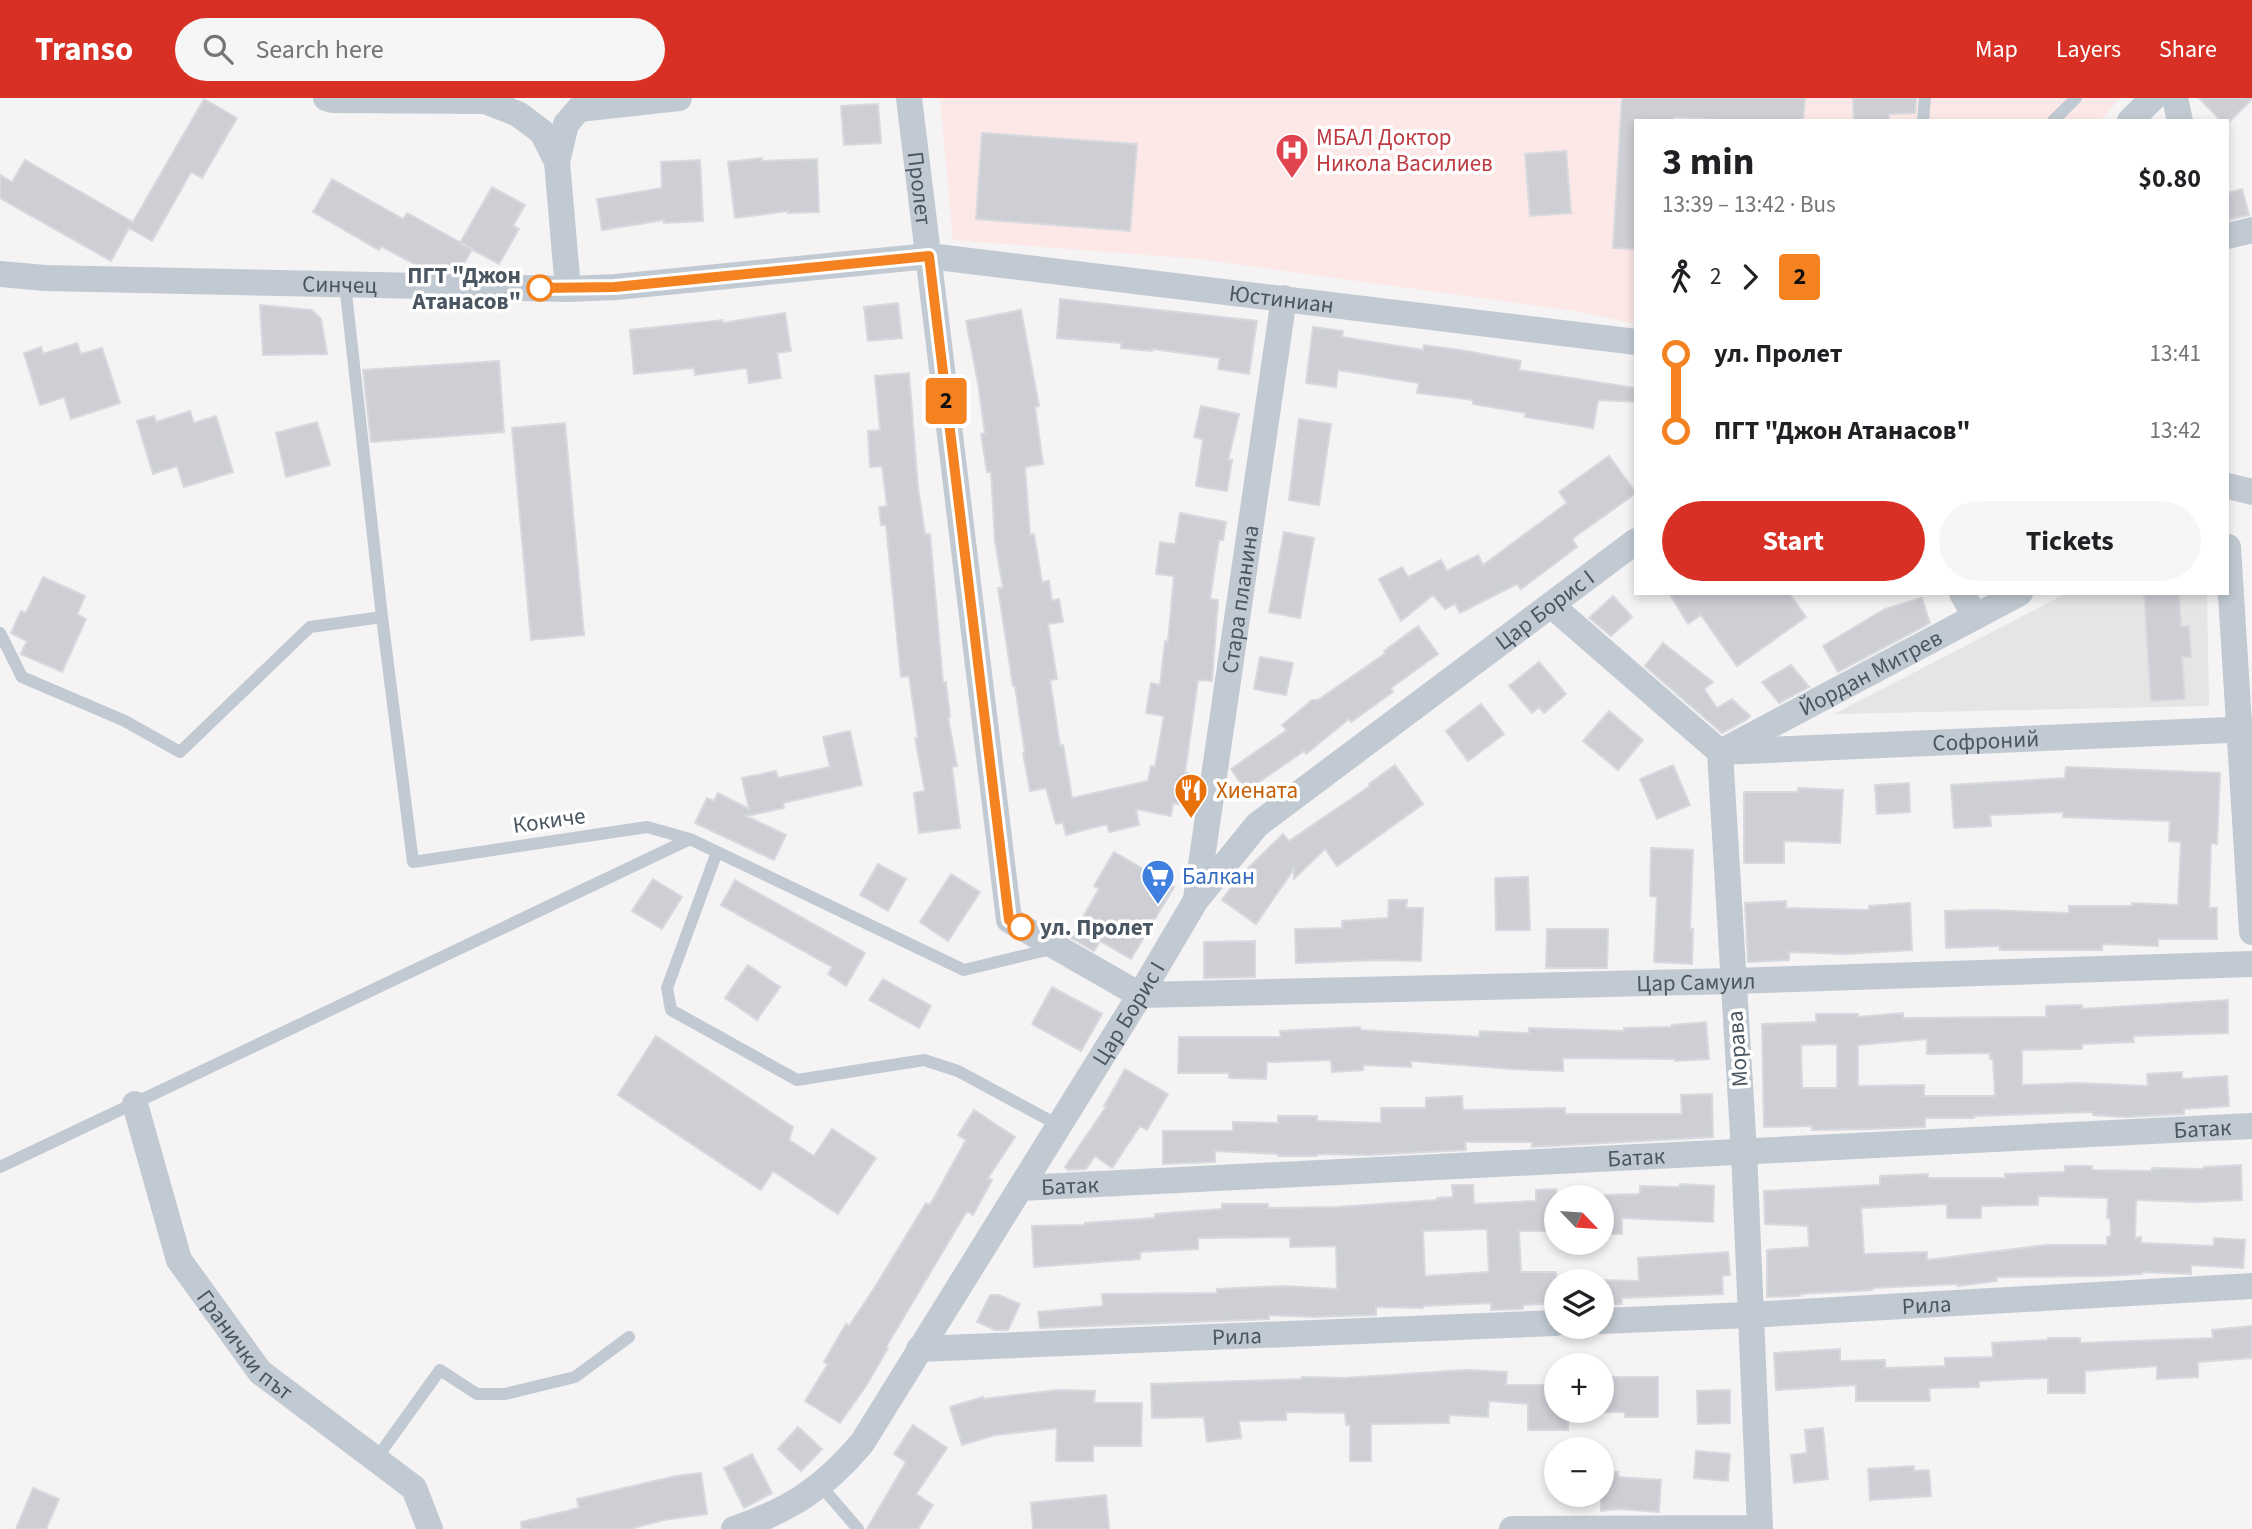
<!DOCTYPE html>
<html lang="en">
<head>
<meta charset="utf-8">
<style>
  :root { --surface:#fff; --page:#f6f6f6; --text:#202124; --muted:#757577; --accent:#d93025 }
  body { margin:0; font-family:"Source Sans 3",sans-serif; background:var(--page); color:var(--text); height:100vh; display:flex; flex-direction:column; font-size:26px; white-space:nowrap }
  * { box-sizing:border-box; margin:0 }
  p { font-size:23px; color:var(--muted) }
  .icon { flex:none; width:38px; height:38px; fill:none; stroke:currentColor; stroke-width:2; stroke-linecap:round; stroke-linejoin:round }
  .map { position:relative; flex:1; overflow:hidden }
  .drawer { position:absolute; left:1634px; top:21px; width:595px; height:476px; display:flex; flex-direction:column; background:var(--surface); border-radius:0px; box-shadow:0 4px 10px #0003 }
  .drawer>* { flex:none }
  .badge { padding:0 14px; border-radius:5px; font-size:24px; line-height:46px }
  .needle { width:46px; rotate:115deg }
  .tools { position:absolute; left:1544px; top:1087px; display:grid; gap:14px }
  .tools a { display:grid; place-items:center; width:70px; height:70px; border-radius:50%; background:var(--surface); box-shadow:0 4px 10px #0003; font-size:35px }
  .map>.badge { position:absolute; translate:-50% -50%; box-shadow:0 0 0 4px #fff }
  .legs { display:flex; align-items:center; gap:10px; height:77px; padding:0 28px; font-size:23px }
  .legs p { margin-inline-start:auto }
  .head { display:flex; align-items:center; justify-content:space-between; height:119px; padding:0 28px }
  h1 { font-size:38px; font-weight:700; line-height:52px }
  .action { display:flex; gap:14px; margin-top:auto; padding:14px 28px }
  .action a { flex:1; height:80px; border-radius:42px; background:var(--accent); color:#fff; font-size:28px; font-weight:700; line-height:80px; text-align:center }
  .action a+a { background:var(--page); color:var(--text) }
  ul { padding:0 28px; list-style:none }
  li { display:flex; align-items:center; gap:24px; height:77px; font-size:26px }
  li i { display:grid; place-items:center; width:10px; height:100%; margin:0 9px; background:currentColor }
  li i::after { content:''; width:18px; height:18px; margin:-9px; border:5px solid; border-radius:50%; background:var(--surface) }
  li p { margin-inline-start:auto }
  li:first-child i { background:linear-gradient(#0000 50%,currentColor 0) }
  li:last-child i { background:linear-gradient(currentColor 50%,#0000 0) }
  header { display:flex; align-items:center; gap:42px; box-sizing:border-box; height:98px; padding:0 35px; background:var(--accent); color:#fff }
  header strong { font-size:33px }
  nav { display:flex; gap:38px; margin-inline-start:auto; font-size:24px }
  .search { width:490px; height:63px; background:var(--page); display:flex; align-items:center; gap:18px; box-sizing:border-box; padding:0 24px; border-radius:38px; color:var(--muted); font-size:26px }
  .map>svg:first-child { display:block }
  .education { fill:#e6e4e5 }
  .medical { fill:#fce8e6 }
  .building { fill:#cdcfd5; stroke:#d7d9de; stroke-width:2; fill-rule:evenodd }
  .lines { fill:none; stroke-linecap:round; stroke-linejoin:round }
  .service { stroke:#c1cad2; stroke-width:12 }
  .minor { stroke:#c1cad2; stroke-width:26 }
  .line-1-casing { stroke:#fff; stroke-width:16 }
  .line-1 { stroke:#f58220; stroke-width:10 }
  .stop-1-dot { fill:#fff; stroke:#f58220; stroke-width:3.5 }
  .labels { text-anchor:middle; stroke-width:7; stroke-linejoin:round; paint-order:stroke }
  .health-label { font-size:23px; fill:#be3a42; stroke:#fff; text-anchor:start }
  .street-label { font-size:23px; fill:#4a5661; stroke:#fff }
  .stop-label { font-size:23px; font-weight:bold; fill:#4a5661; stroke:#fff; text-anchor:end }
  .food-label { font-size:23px; fill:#c56008; stroke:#fff; text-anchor:start }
  .shop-label { font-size:23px; fill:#366cbe; stroke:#fff; text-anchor:start }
</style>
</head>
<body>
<header>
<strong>Transo</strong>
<div class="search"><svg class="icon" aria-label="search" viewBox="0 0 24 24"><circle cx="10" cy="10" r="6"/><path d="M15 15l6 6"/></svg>Search here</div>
<nav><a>Map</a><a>Layers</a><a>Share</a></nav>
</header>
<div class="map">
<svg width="2252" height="1431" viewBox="0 0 2252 1431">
  <rect width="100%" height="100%" fill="#f5f3f3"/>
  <path class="education" d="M2067 495H2207L2209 608 1834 616Z"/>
  <path class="medical" d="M940 0H2121L2099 23H1636V226L1575 213 1198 161 953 142Z"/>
  <path class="building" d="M1622 0H1805L1803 23H1738L1674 19V23H1636V151L1613 150Z
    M1853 0H1916L1915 15 1889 16V23H1854Z
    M2199 0H2252V1L2228 25V23H2221Z
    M204 1 237 20 202 80 191 74 152 143 129 130 111 163 0 100V77L12 84 25 62 133 124Z
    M878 6 881 45 844 47 841 8Z
    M982 35 1137 46 1130 133 976 121Z
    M1566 53 1571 115 1530 118 1525 56Z
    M762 60V63L817 61 819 114 788 115V113L735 120 728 64Z
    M700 62 703 123 664 125V122L602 132 597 101 662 90 661 64Z
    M332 81 403 121 407 115 472 151 460 173 435 172 431 170 430 172H425L381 148 379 152 313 114Z
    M492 89 525 107 513 128 519 131 499 166 460 145Z
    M2242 91 2249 117 2228 122V95Z
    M1060 201 1257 223 1249 276 1218 271 1220 260 1152 251V253L1121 250V245L1057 240Z
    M898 205 902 240 868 243 864 209Z
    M260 207 312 212 321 221 327 256 263 257Z
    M1021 212 1039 308 1035 309 1043 366 1025 369 1030 437 1034 436 1042 484 1049 483 1052 503 1059 501 1063 524 1048 526 1057 581 1050 582 1060 648 1063 647 1072 700 1148 683 1151 668 1155 669 1164 618 1146 615 1151 585 1160 587 1165 543 1168 544 1174 478 1156 476 1160 444 1175 446 1180 415 1226 424 1223 442H1219L1210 501 1218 502 1212 583 1198 582 1185 675H1188L1182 707 1173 705 1171 718 1136 711 1139 727 1109 734 1107 726 1066 737 1063 724 1056 726 1046 690 1030 693 1023 655H1025L1015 588H1013L998 490H1003L995 443 991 374H987L981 336 985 335 978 285 966 223Z
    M785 215 791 253 777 255 781 280 749 285 747 270 695 277 694 270 634 276 630 232 723 222V225Z
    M1313 229 1343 233 1342 239 1423 252 1424 247 1460 252 1521 263 1519 272 1636 290V304L1598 302 1593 330 1525 319 1526 315 1473 306V302L1417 295 1419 285 1338 272 1336 289 1306 285Z
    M77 245 81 256 102 250 120 305 71 321 64 299 40 307 24 255 41 249 43 256Z
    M499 263 504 334 371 344 363 272Z
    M909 275 918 390 925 436H930L943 585 946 584 950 619H948L957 668 952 669 960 730 919 735 914 695 925 693 915 640H918L909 578 901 579 886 427H881L879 409 887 408 882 368 870 369 868 333 880 332 875 278Z
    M1201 308 1239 316 1228 362H1232L1227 393 1196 388 1203 341 1194 339Z
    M190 313 194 325 216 318 233 374 184 389 177 368 153 376 137 323 154 318 156 324Z
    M1299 321 1331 326 1319 407 1289 402Z
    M317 324 330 367 286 379 276 335Z
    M565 325 584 537 531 542 512 330Z
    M1609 358 1636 395 1572 441 1577 449 1521 491 1517 486 1460 515 1455 506 1445 511 1433 497 1401 523 1379 481 1402 469 1408 479 1441 462 1447 473 1478 457 1483 467 1567 405 1559 394Z
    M1284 434 1314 440 1300 520 1269 514Z
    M43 479 85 498 77 516 86 521 62 574 21 556 27 543 11 535 21 513 26 515Z
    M1669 495H1789L1806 519 1737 568 1701 517 1688 526Z
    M2144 495H2179L2181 528H2189L2191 559H2182L2185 601 2151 603Z
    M1613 498 1632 519 1611 538 1589 520Z
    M1922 500 1930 525 1838 574 1823 548 1885 511Z
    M1418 528 1438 556 1391 590 1393 594 1351 624 1349 621 1306 656 1304 653 1246 693 1231 671 1287 632 1282 627 1312 602H1318L1386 555 1384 553Z
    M1663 545 1713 584 1704 591 1717 610 1732 601 1750 618 1746 622 1722 635 1645 568Z
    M1260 559 1293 565 1286 597 1254 591Z
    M1539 564 1566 596 1544 615 1539 609 1532 615 1509 588Z
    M1791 567 1809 589 1779 605 1762 584Z
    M1481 606 1504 636 1468 663 1446 633Z
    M1609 613 1643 642 1618 672 1583 643Z
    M850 633 862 687 783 705 784 710 746 718 786 737 774 762 695 725 707 700 714 703 718 695 749 711 742 680 776 673 778 680 830 669 823 639Z
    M1395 667 1423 706 1337 768 1325 751 1294 781V771L1256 826 1222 802 1240 778 1283 736 1289 743 1370 688 1369 686Z
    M1673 667 1690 707 1657 721 1640 681Z
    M2066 669 2220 675 2217 746 2211 745 2209 810H2217V841H2158V848L2102 846V852H2000V848L1946 850 1945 813 1987 812 2069 815V808H2132V805L2178 807 2181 744 2169 743 2170 723 2063 719V714L1990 717 1991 728 1954 730 1951 687 2065 680Z
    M1909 685 1910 714 1877 716 1875 687Z
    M1798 690 1843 692 1840 745 1784 743V765H1744V694H1798Z
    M1651 750 1693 752 1690 831H1693L1692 866 1654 864 1657 799 1650 798Z
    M1114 754 1174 789 1131 861 1100 843 1094 853 1071 840 1099 791 1094 788Z
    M878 766 906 781 888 813 860 797Z
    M951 776 980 794 948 843 920 824Z
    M1528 779 1530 832H1496L1495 780Z
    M653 781 682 799 662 831 632 813Z
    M735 782 865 855 846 888 828 876 832 869 721 807Z
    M1389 802H1407L1406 810H1423L1421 863 1378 862 1296 865 1295 831 1342 830V823L1388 820Z
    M1786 803V810L1869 812V808L1910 805 1912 852 1845 856 1789 854V862L1748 864 1745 805Z
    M1547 831H1608L1607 870H1546Z
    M1255 843V879L1204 880V844Z
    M748 867 780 889 757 922 725 900Z
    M883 881 931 908 919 930 869 902Z
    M1052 889 1102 916 1081 953 1032 926Z
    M2228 902V935L2133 938 2134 944 2082 946V951L2022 952V987L2077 985 2148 988 2147 976 2182 974V981L2227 978 2229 1008 2184 1011V1016L2124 1019 2093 1017V1014L1974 1018V1020H1925V1029L1870 1031 1812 1032V1028L1764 1029 1762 926 1816 924V916H1858V919L1903 915 1904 920 2046 919V908L2082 907V911ZM1927 941V956L1990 955V961H1993L1995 998H1924V987L1858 988V947ZM1837 946V990H1802L1801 947Z
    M1706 924 1709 961 1675 963V961L1563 960V973L1512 971 1411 963V969L1363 967V972L1332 974 1331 962 1267 964 1266 981 1229 980V975H1178L1179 939H1281L1280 933 1360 929 1361 932 1479 939 1480 933 1529 935V930L1624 933V930L1672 929V927Z
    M656 938 793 1029 789 1042 814 1058 832 1031 876 1060 838 1116 773 1073 761 1092 618 997Z
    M1125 971 1168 996 1147 1032 1140 1028 1112 1070 1095 1058 1086 1071 1068 1072 1065 1069 1106 1009 1104 1008Z
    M1712 996 1713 1039 1532 1049V1044H1465L1466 1052 1367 1057 1317 1056V1058H1278V1056L1215 1053V1064L1163 1066V1033H1233V1024L1278 1025V1018H1317V1023L1381 1025V1010H1426V1000L1462 998 1463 1012 1565 1010V1016H1682L1681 997Z
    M974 1012 1015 1039 988 1080 992 1082 973 1117 967 1113 886 1249 888 1250 866 1288 840 1325 805 1303 828 1266 824 1264 846 1226 849 1228 875 1189 926 1105 930 1107 966 1042 958 1037Z
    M2241 1067 2242 1102 2198 1104 2136 1102 2135 1140 2141 1139V1145L2214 1148V1140L2245 1142 2243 1170 2191 1167V1176L2142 1174V1176L2101 1178 1996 1179 1997 1183 1958 1188V1186L1871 1190 1872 1192 1800 1196V1198L1767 1199V1152L1809 1149 1808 1128 1765 1126 1764 1093 1880 1087V1078L1928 1076V1080H2005V1076L2065 1074V1068H2092V1072L2152 1073V1070L2204 1071V1069ZM2038 1098 2108 1100 2107 1120H2110L2111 1138 2107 1139V1147H2047L1927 1162V1154L1864 1156 1861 1110 1947 1106V1120H1981V1108L2038 1107Z
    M1680 1086 1714 1088 1713 1124 1622 1120V1136H1601V1097L1640 1096V1088L1680 1089Z
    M1452 1087H1473L1474 1106 1536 1103V1092L1556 1091V1133H1519L1521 1174H1556V1205L1523 1207V1211L1491 1212V1205L1423 1208V1210L1376 1209V1217L1312 1219 1269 1217V1221L1040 1230 1038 1214 1103 1208 1102 1196 1217 1195V1191L1284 1188 1337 1191 1336 1148 1290 1149V1139L1198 1140V1151L1140 1154V1161L1034 1169 1032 1128 1085 1127V1125L1155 1120V1116L1222 1111V1106H1268V1110L1337 1109 1437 1102V1100L1453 1099ZM1487 1131 1489 1174 1425 1178 1423 1133Z
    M1728 1154 1730 1177 1722 1178 1723 1196 1622 1200V1206L1601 1207V1182L1639 1183 1638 1160Z
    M990 1197H999L1020 1206 1008 1232H995L977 1224Z
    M2252 1228V1260L2198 1264V1279L2157 1281V1268L2085 1273V1295H2048V1280L1979 1283V1289L1929 1290 1930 1303H1856V1287L1776 1292 1774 1255 1840 1251V1263L1885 1262V1270L1945 1268V1260L1993 1259 1992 1245 2048 1242V1240H2080V1245L2213 1240 2212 1232Z
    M1466 1272 1507 1274 1506 1287H1556V1312H1568V1332H1528V1306L1489 1303 1488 1319 1449 1317V1325L1371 1326V1363H1350V1327H1346L1345 1315 1286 1314V1322L1239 1323 1241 1340 1207 1344 1204 1319 1152 1320 1151 1286 1302 1281V1279L1344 1280Z
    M1601 1279H1658V1319H1625V1314H1601Z
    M1058 1292 1095 1293 1094 1305H1142L1141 1348H1093V1363H1056L1057 1330 995 1337 962 1347 950 1309 983 1299 984 1301Z
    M1730 1292V1325L1698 1326 1697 1293Z
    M913 1327 947 1350 916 1396 933 1407 918 1431H867L906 1364 894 1356Z
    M798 1329 822 1351 801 1373 778 1351Z
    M1823 1330 1828 1381 1794 1385 1791 1357 1807 1355 1805 1332Z
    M1696 1353 1730 1356 1728 1383 1694 1380Z
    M752 1356 772 1395 744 1410 724 1370Z
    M1914 1368V1373L1929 1372 1931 1398 1870 1402 1868 1371Z
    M1601 1374H1618V1379L1661 1382 1659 1414 1618 1411 1601 1413Z
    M701 1375 707 1416 664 1422 630 1431H522L521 1424 579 1410 577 1401 676 1378Z
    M33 1390 59 1401 46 1431H16Z
    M1106 1397 1109 1431H1033L1031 1405Z"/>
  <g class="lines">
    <path class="service" d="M1923 23 1925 0
      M2053 23 2076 0
      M345 186 382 519 413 764 647 729 690 741
      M0 535 22 579 125 623 180 654 310 529 382 519
      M717 754 667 890 671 912 797 982 924 962 958 973 1060 1028
      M0 1069 690 741 964 872 1055 850
      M376 1361 440 1272 477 1296H505L575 1279 629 1239
      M821 1388 858 1431"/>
    <g class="minor">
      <path d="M326 0 332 2 485 3 518 16 542 34 557 64"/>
      <path id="s1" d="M909 0 1009 822 1140 897 1733 883 2252 866"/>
      <path d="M2175 0 2180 23"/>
      <path d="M2130 23 2153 0"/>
      <path d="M2228 138 2252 132"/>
      <path id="s2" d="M0 176 45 180 568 191 616 189 929 158 1636 244"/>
      <path d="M568 191 557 64 566 26 579 11 679 0"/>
      <path d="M2228 388 2252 394"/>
      <path d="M2228 449 2252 834"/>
      <path d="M1962 495 1975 519"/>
      <path id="s3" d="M1728 650 2020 495"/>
      <path id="s4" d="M1720 654 2252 631"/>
      <path id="s5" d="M1196 801 1284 200"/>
      <path id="s6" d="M135 1006 179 1162 260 1274 414 1390 430 1431"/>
      <path id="s7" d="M1021 1090 2252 1028"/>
      <path id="s8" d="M1601 1223 1749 1217 2252 1188"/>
      <path id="s9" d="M919 1251 1556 1225"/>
      <path id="s10" d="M734 1431C790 1412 824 1390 862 1345L1140 897 1196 802 1257 727 1636 443"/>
      <path d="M1512 1431 1760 1430 1744 1054 1720 654 1551 507"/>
    </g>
  </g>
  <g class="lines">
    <defs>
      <path id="line-1" d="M540 190 615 189 929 158 1009 822 1021 829"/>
    </defs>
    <use href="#line-1" class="line-1-casing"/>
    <use href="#line-1" class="line-1"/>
  </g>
  <defs>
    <symbol id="hospital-pin" viewBox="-11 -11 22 30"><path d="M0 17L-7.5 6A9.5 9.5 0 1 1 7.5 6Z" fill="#e0444e" stroke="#fff"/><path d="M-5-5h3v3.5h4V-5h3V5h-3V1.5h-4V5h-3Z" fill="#fff"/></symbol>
    <symbol id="restaurant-pin" viewBox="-11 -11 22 30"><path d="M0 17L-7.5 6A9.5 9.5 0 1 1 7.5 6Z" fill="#e8710a" stroke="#fff"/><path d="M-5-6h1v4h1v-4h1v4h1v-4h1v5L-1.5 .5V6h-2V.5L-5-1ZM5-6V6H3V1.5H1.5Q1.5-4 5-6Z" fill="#fff"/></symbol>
    <symbol id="supermarket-pin" viewBox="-11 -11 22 30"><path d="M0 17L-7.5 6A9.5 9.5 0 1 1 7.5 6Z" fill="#3f7fe0" stroke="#fff"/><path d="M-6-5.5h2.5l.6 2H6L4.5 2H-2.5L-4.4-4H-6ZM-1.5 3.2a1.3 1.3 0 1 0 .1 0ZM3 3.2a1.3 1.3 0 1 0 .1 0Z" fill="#fff"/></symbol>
  </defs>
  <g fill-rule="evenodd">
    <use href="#hospital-pin" x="1273" y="33" width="38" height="52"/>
    <use href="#restaurant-pin" x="1172" y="673" width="38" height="52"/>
    <use href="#supermarket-pin" x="1139" y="759" width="38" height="52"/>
  </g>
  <g class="stop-1-dot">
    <circle cx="540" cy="190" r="12"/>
    <circle cx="1021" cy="829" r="12"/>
  </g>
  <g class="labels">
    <g class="health-label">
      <text x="1316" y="47">МБАЛ Доктор<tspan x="1316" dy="26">Никола Василиев</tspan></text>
    </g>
    <g class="street-label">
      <text dy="8" stroke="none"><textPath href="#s1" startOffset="91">Пролет</textPath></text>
      <text dy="8" stroke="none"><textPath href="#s2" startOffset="340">Синчец</textPath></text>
      <text dy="8" stroke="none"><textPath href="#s2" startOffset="1286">Юстиниан</textPath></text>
      <text dy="8" stroke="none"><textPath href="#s5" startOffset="303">Стара планина</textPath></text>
      <text dy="8" stroke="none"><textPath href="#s10" startOffset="1250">Цар Борис I</textPath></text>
      <text dy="8" stroke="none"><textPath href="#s3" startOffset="161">Йордан Митрев</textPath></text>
      <text dy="8" stroke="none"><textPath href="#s4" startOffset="266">Софроний</textPath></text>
      <text transform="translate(549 722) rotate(-8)" y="8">Кокиче</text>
      <text dy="8" stroke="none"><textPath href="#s1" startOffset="1535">Цар Самуил</textPath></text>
      <text dy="8" stroke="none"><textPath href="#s10" startOffset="662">Цар Борис I</textPath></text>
      <text transform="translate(1737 951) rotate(-94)" y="8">Морава</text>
      <text dy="8" stroke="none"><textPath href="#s7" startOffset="1183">Батак</textPath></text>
      <text dy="8" stroke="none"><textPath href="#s7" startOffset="616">Батак</textPath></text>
      <text dy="8" stroke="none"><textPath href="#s7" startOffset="49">Батак</textPath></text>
      <text dy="8" stroke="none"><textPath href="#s8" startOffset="326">Рила</textPath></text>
      <text dy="8" stroke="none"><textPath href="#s9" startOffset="318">Рила</textPath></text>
      <text dy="8" stroke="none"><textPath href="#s6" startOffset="270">Гранички път</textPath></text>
    </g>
    <g class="stop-label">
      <text x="521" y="185">ПГТ "Джон<tspan x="521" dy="26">Атанасов"</tspan></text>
      <text x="1040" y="837" text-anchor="start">ул. Пролет</text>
    </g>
    <g class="food-label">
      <text x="1216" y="700">Хиената</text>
    </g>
    <g class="shop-label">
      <text x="1182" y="786">Балкан</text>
    </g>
  </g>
</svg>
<div class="tools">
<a><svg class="needle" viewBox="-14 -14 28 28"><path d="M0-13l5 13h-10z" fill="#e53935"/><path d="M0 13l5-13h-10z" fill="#757577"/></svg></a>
<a><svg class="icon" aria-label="layers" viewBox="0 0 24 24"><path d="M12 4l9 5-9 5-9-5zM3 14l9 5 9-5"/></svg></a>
<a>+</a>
<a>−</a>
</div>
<b class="badge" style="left:946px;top:303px;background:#f58220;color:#111">2</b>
<section class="drawer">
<div class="head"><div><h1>3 min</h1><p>13:39 – 13:42 · Bus</p></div><b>$0.80</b></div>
<div class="legs"><svg class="icon" aria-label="walk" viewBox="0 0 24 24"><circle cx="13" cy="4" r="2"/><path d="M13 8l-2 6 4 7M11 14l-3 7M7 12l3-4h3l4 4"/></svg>2<svg class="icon" aria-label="forward" viewBox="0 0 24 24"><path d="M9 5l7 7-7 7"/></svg><b class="badge" style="background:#f58220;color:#111">2</b></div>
<ul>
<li><i style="color:#f58220"></i><b>ул. Пролет</b><p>13:41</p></li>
<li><i style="color:#f58220"></i><b>ПГТ &quot;Джон Атанасов&quot;</b><p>13:42</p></li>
</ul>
<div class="action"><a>Start</a><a>Tickets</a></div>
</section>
</div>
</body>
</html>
